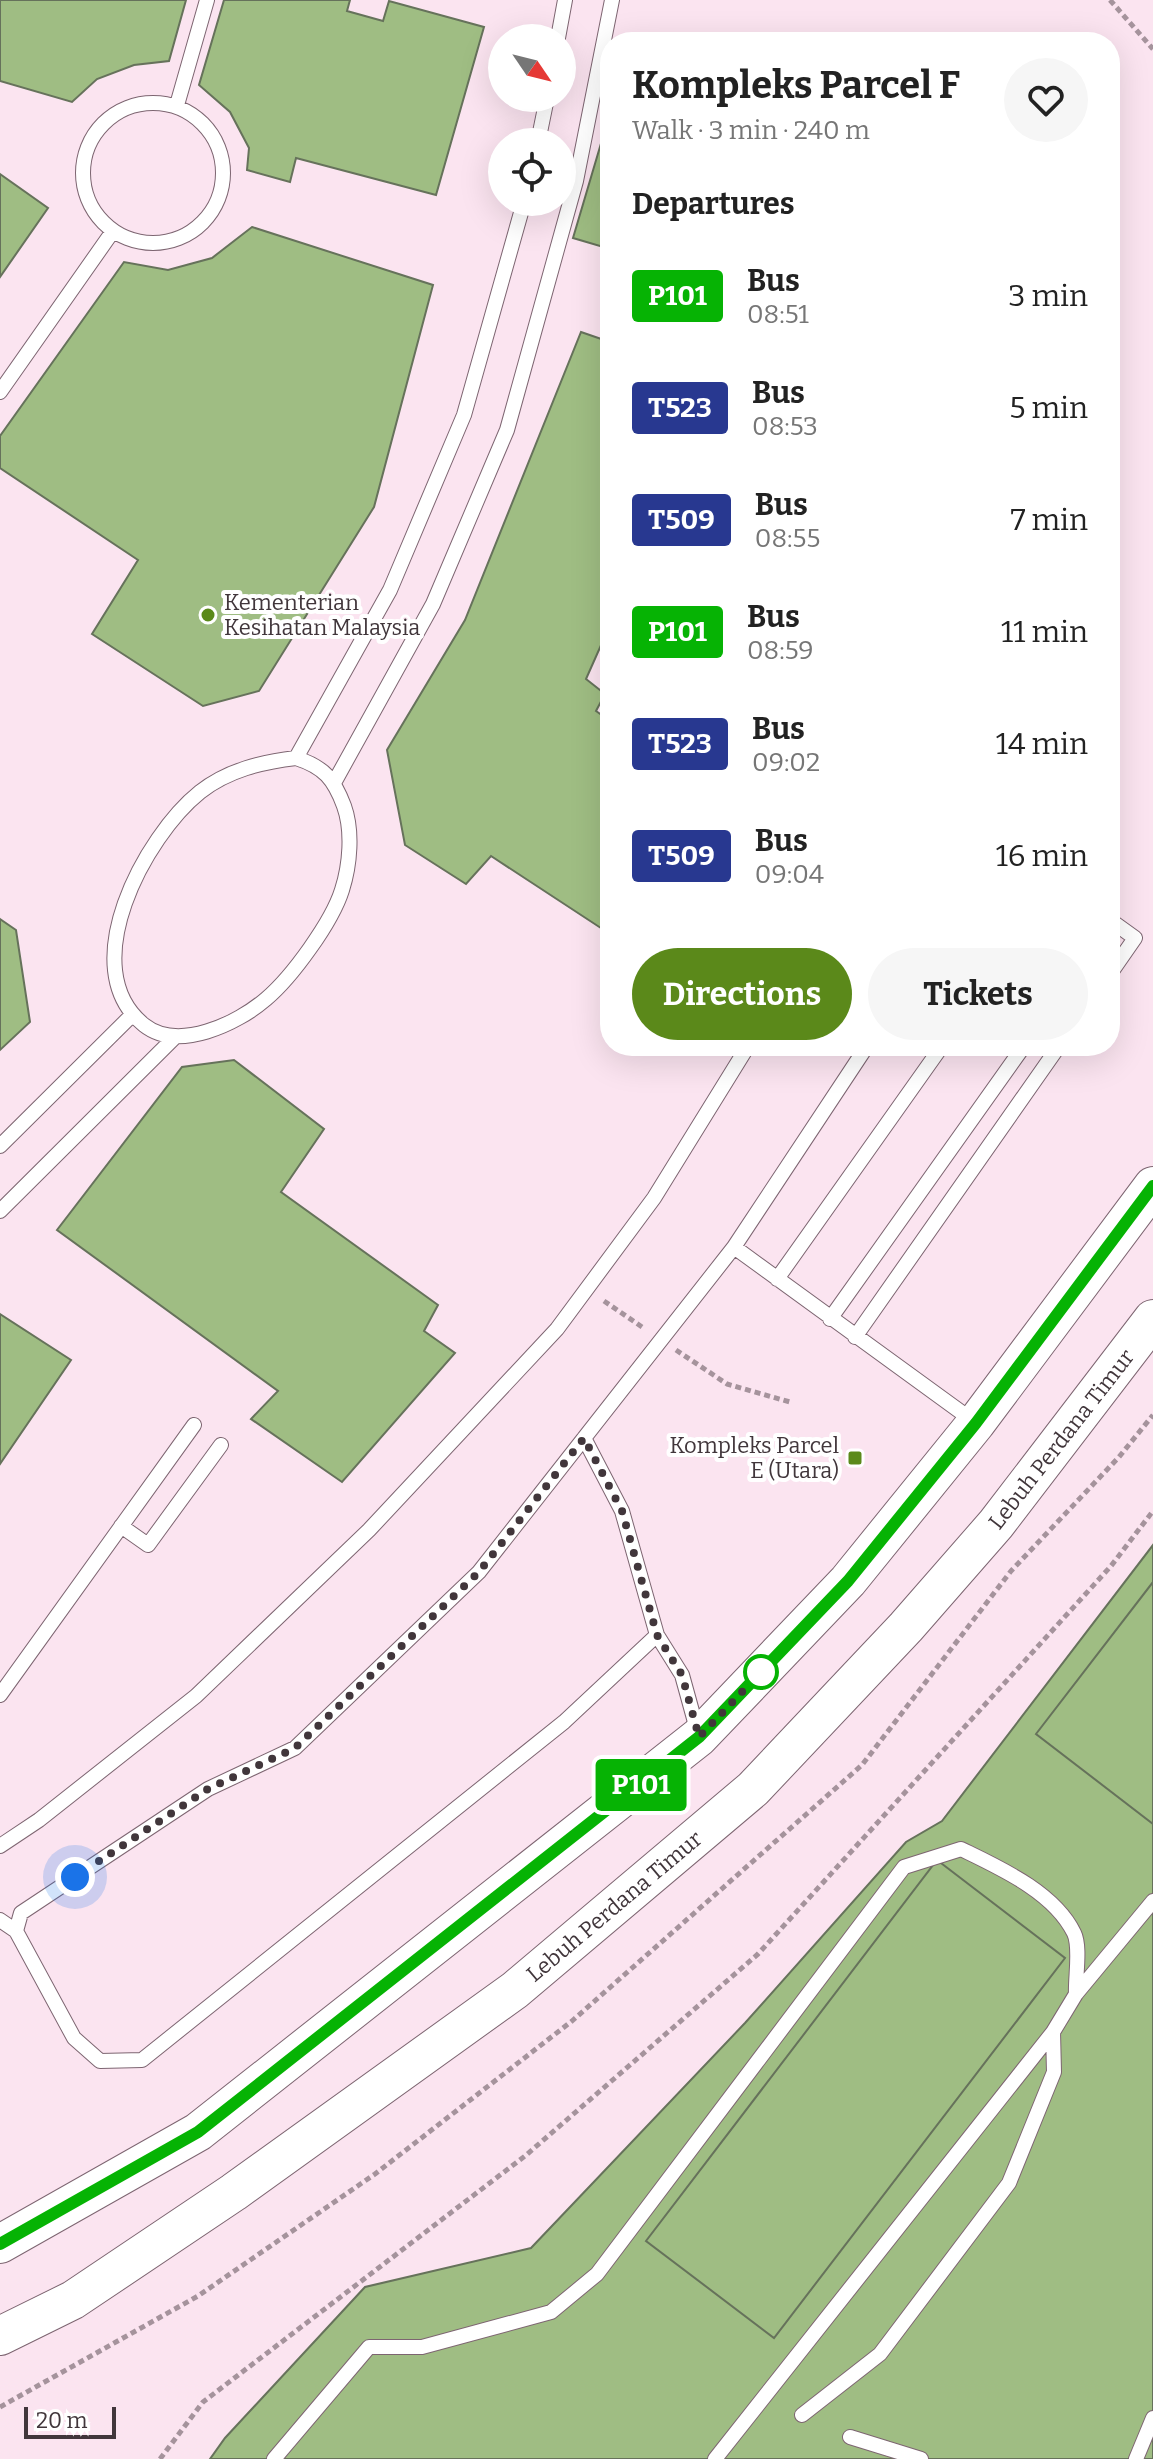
<!DOCTYPE html>
<html lang="en">
<head>
<meta charset="utf-8">
<style>
  :root { --surface:#fff; --page:#f6f6f6; --text:#222; --muted:#767676; --accent:#5b891a }
  body { margin:0; font-family:Bitter,serif; background:var(--page); color:var(--text); height:100vh; display:flex; flex-direction:column; font-size:30px; white-space:nowrap }
  * { box-sizing:border-box; margin:0 }
  p { font-size:26px; color:var(--muted) }
  .icon { flex:none; width:44px; height:44px; fill:none; stroke:currentColor; stroke-width:2; stroke-linecap:round; stroke-linejoin:round }
  .map { position:relative; flex:1; overflow:hidden }
  .side { position:absolute; left:600px; top:32px; width:520px; height:1024px; display:flex; flex-direction:column; background:var(--surface); border-radius:32px; box-shadow:0 8px 32px #0002 }
  .side>* { flex:none }
  .badge { padding:0 16px; border-radius:6px; font-size:28px; line-height:52px }
  .needle { width:52px; rotate:125deg }
  .tools { position:absolute; left:488px; top:24px; display:grid; gap:16px }
  .tools a { display:grid; place-items:center; width:88px; height:88px; border-radius:50%; background:var(--surface); box-shadow:0 8px 32px #0002; font-size:40px }
  .scale { position:absolute; left:24px; bottom:20px; width:92px; box-sizing:border-box; padding-left:8px; border:4px solid #41363b; border-top:0; font-size:22px; line-height:28px; white-space:nowrap; color:#41363b; -webkit-text-stroke:6px #fff; paint-order:stroke }
  .you { position:absolute; width:40px; height:40px; margin:-20px; border:6px solid #fff; border-radius:50%; background:#1a73e8; box-shadow:0 0 0 12px #1a73e833 }
  .map>.badge { position:absolute; translate:-50% -50%; box-shadow:0 0 0 4px #fff }
  h2 { padding:0 32px; font-size:30px; line-height:72px }
  .round { display:grid; place-items:center; flex:none; width:84px; height:84px; border-radius:42px; background:var(--page) }
  .head { display:flex; align-items:center; justify-content:space-between; height:136px; padding:0 32px }
  h1 { font-size:38px; font-weight:700; line-height:60px }
  .action { display:flex; gap:16px; margin-top:auto; padding:16px 32px }
  .action a { flex:1; height:92px; border-radius:48px; background:var(--accent); color:#fff; font-size:32px; font-weight:700; line-height:92px; text-align:center }
  .action a+a { background:var(--page); color:var(--text) }
  ul { padding:0; list-style:none }
  li { display:flex; align-items:center; gap:24px; height:112px; padding:0 32px }
  li div { flex:1 }
  li b { display:block; font-size:30px }
  li em { font-style:normal }
  li .badge { min-width:88px; font-weight:700; text-align:center }
  .map>svg:first-child { display:block }
  .building { fill:#9fbd83; stroke:#66725b; stroke-width:2 }
  .lines { fill:none; stroke-linecap:round; stroke-linejoin:round }
  .service-casing { stroke:#7d6571; stroke-width:16 }
  .secondary-casing { stroke:#7d6571; stroke-width:40 }
  .path { stroke:#a5939c; stroke-width:5; stroke-dasharray:6 4; stroke-linecap:butt }
  .service { stroke:#fff; stroke-width:14 }
  .secondary { stroke:#fff; stroke-width:38 }
  .line-casing { stroke:#fff; stroke-width:18 }
  .line { stroke:#06b304; stroke-width:12 }
  .walk { stroke:#41363b; stroke-width:8; stroke-dasharray:0 14.4 }
  .poi-dot { fill:#5b891a; stroke:#fff; stroke-width:3 }
  .stop-dot { fill:#fff; stroke:#06b304; stroke-width:4 }
  .labels { text-anchor:middle; stroke-width:8; stroke-linejoin:round; paint-order:stroke }
  .poi-label { font-size:22px; fill:#41363b; stroke:#fff; text-anchor:start }
  .street-label { font-size:22px; fill:#41363b; stroke:#fff }
</style>
</head>
<body>
<div class="map">
<svg width="1153" height="2459" viewBox="0 0 1153 2459">
  <rect width="100%" height="100%" fill="#fbe4f0"/>
  <path class="building" d="M0 0H186L169 61 134 65 97 79 72 102 0 81Z
    M224 0H350L347 11 383 21 389 1 484 27 436 195 296 158 290 182 247 170 249 148 230 112 199 85Z
    M610 113V249L573 238Z
    M0 174 48 208 0 277Z
    M252 227 433 285 374 507 259 691 203 706 92 634 138 560 0 468V436L124 262 168 270 212 258Z
    M581 332 610 342V625L586 679 605 694 596 711 610 721V934L491 856 466 884 405 845 387 750 465 620Z
    M0 919 16 930 30 1022 0 1050Z
    M234 1060 324 1129 281 1192 438 1305 424 1331 455 1353 342 1482 251 1419 278 1391 57 1230 182 1067Z
    M0 1314 71 1360 0 1464Z
    M1153 1545V2459H210L225 2438 365 2287 531 2248 745 2023 906 1842 942 1821Z
    M1153 1582V1824L1036 1734Z
    M937 1860 1065 1958 774 2338 646 2241Z"/>
  <g class="lines">
    <defs>
      <path id="service" d="M558 38 565 0
        M83 173a70 70 0 1 1 140 0a70 70 0 1 1-140 0Z
        M177 105 207 0
        M538 142 547 98
        M0 392 113 231
        M296 758C324 767 334 779 344 806 353 831 350 865 342 890 332 922 292 977 266 999 237 1024 178 1052 144 1025 73 968 145 836 200 792 228 770 262 762 296 758Z
        M296 758 390 590 464 415 524 202
        M335 781 433 604 507 430 576 181 612 0
        M1110 920 1135 938 1110 974
        M0 1146 132 1015
        M0 1211 175 1037
        M734 1247 976 1423
        M777 1279 942 1046
        M830 1319 1024 1046
        M855 1337 1059 1046
        M584 1438 622 1511 657 1635
        M121 1526 148 1545 221 1445
        M0 1695 194 1425
        M698 1733 682 1675 657 1635 564 1722 142 2060 100 2061 74 2038 16 1931 21 1913 208 1789 295 1748 479 1572 734 1247 867 1046
        M0 1846 39 1820 196 1696 369 1530 557 1329 654 1198 748 1046
        M0 1920 16 1931
        M802 2415 880 2354 1009 2183 1054 2072 1053 2032
        M850 2437 921 2459
        M274 2459 369 2347H422L551 2312 597 2274 904 1867 961 1849C1000 1868 1054 1892 1074 1933 1081 1947 1075 1978 1076 1994
        M715 2459 1053 2032 1076 1994 1153 1901
        M1136 2459 1153 2418"/>
      <path id="secondary" d="M0 2244 198 2132 699 1737 848 1581 976 1423 1153 1186
        M0 2336 73 2300 234 2192 515 1990 753 1789 906 1627 996 1524 1153 1319"/>
    </defs>
    <use href="#service" class="service-casing"/>
    <use href="#secondary" class="secondary-casing"/>
    <path class="path" d="M1110 0 1153 49
      M604 1301 645 1329
      M676 1350 727 1384 790 1402
      M0 2407 198 2296 375 2174 572 2021 862 1765 1011 1571 1119 1457 1153 1415
      M160 2459 203 2402 525 2156 758 1954 1111 1566 1153 1511"/>
    <use href="#service" class="service"/>
    <use href="#secondary" class="secondary"/>
  </g>
  <g class="lines">
    <defs>
      <path id="line" d="M0 2244 198 2132 699 1737 848 1581 976 1423 1153 1186"/>
    </defs>
    <use href="#line" class="line-casing"/>
    <use href="#line" class="line"/>
    <path class="walk" d="M75 1877 208 1789 295 1748 479 1572 584 1438 622 1511 657 1635 682 1675 699 1737 761 1672"/>
  </g>
  <g class="poi-dot">
    <circle cx="208" cy="615" r="8"/>
    <rect x="847" y="1450" width="16" height="16" rx="4"/>
  </g>
  <circle class="stop-dot" cx="761" cy="1672" r="16"/>
  <g class="labels">
    <g class="poi-label">
      <text x="224" y="610">Kementerian<tspan x="224" dy="25">Kesihatan Malaysia</tspan></text>
      <text x="839" y="1453" text-anchor="end">Kompleks Parcel<tspan x="839" dy="25">E (Utara)</tspan></text>
    </g>
    <g class="street-label">
      <text transform="translate(1061 1439) rotate(-52)" y="8">Lebuh Perdana Timur</text>
      <text transform="translate(614 1906) rotate(-40)" y="8">Lebuh Perdana Timur</text>
    </g>
  </g>
</svg>
<div class="tools">
<a><svg class="needle" viewBox="-14 -14 28 28"><path d="M0-13l5 13h-10z" fill="#e53935"/><path d="M0 13l5-13h-10z" fill="#767676"/></svg></a>
<a><svg class="icon" aria-label="locate" viewBox="0 0 24 24"><circle cx="12" cy="12" r="6"/><path d="M12 2v4M12 18v4M2 12h4M18 12h4"/></svg></a>
</div>
<div class="scale">20 m</div>
<div class="you" style="left:75px;top:1877px"></div>
<b class="badge" style="left:641px;top:1785px;background:#06b304;color:#fff">P101</b>
<section class="side">
<div class="head"><div><h1>Kompleks Parcel F</h1><p>Walk · 3 min · 240 m</p></div><a class="round"><svg class="icon" aria-label="heart" viewBox="0 0 24 24"><path d="M12 20l-8-8c-3-5 5-10 8-4 3-6 11-1 8 4z"/></svg></a></div>
<h2>Departures</h2>
<ul>
<li><span class="badge" style="background:#06b304;color:#fff">P101</span><div><b>Bus</b><p>08:51</p></div><em>3 min</em></li>
<li><span class="badge" style="background:#283890;color:#fff">T523</span><div><b>Bus</b><p>08:53</p></div><em>5 min</em></li>
<li><span class="badge" style="background:#283890;color:#fff">T509</span><div><b>Bus</b><p>08:55</p></div><em>7 min</em></li>
<li><span class="badge" style="background:#06b304;color:#fff">P101</span><div><b>Bus</b><p>08:59</p></div><em>11 min</em></li>
<li><span class="badge" style="background:#283890;color:#fff">T523</span><div><b>Bus</b><p>09:02</p></div><em>14 min</em></li>
<li><span class="badge" style="background:#283890;color:#fff">T509</span><div><b>Bus</b><p>09:04</p></div><em>16 min</em></li>
</ul>
<div class="action"><a>Directions</a><a>Tickets</a></div>
</section>
</div>
</body>
</html>
